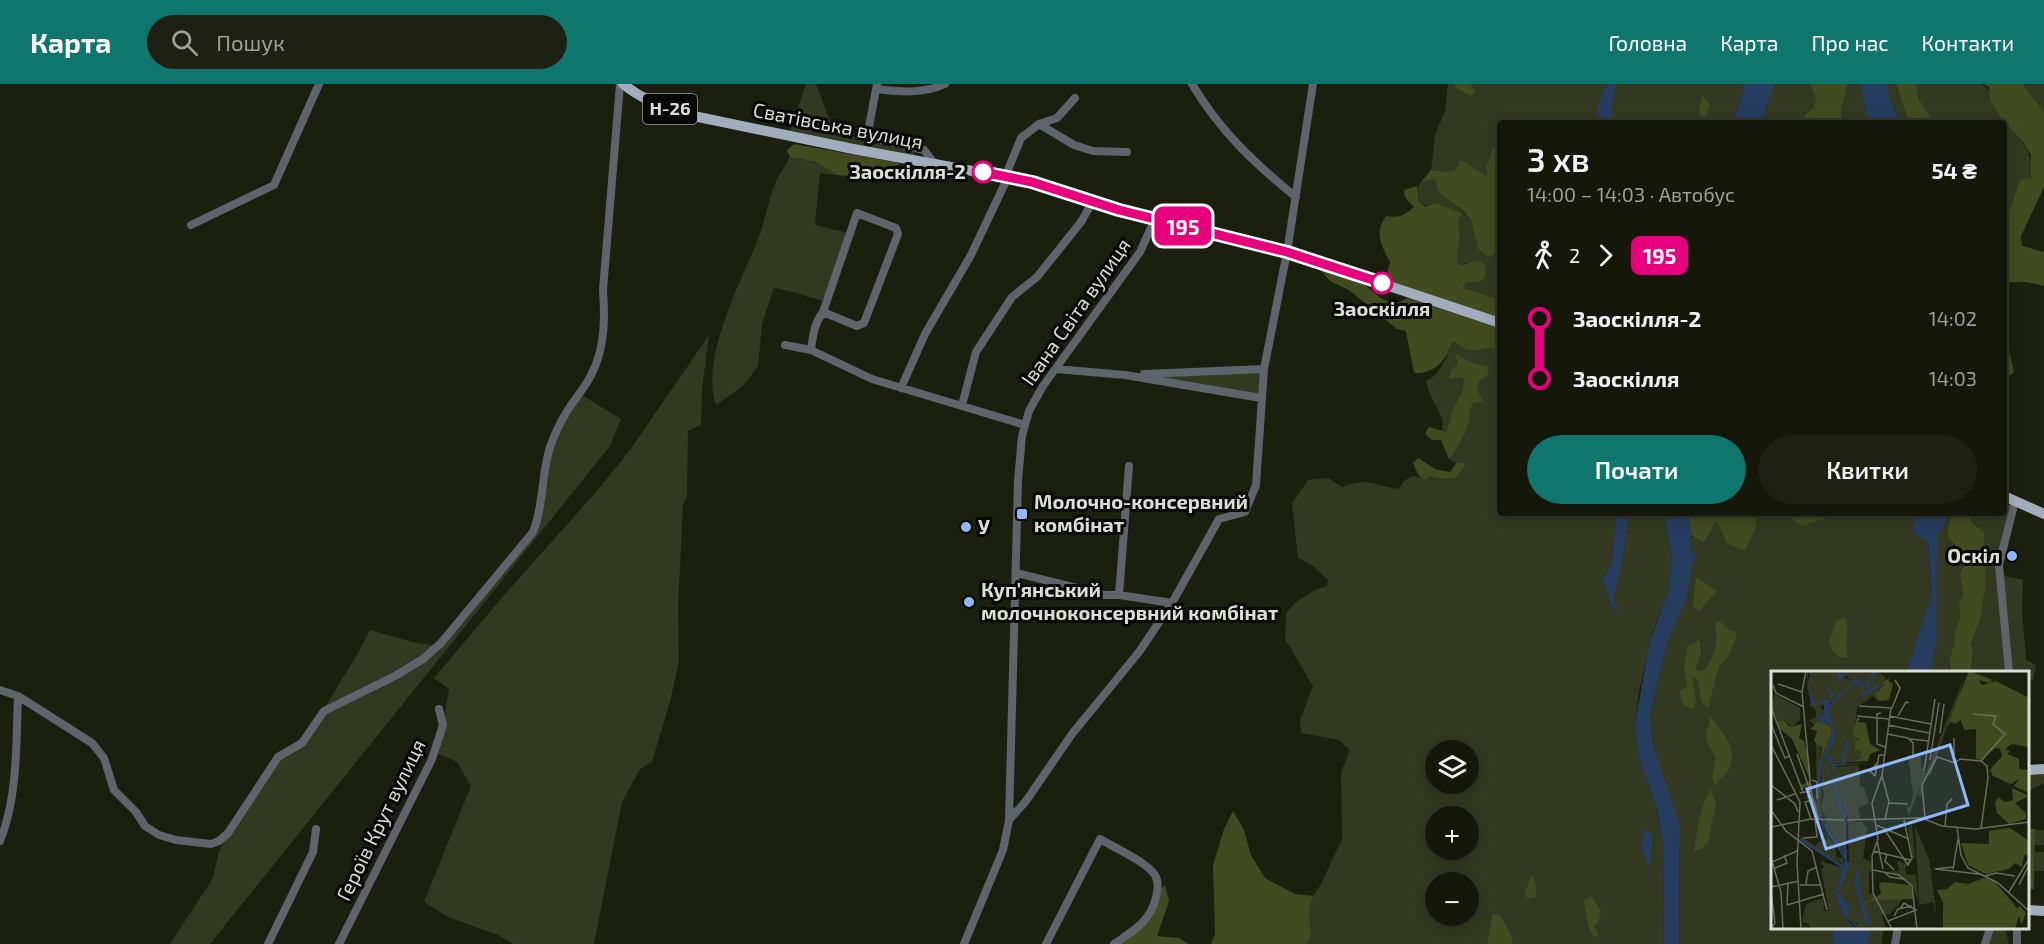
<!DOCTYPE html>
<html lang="uk">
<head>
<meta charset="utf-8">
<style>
  :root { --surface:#14170a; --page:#1d2013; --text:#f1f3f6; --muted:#9d9f9c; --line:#33362b; --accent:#0f766e }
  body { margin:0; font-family:"Exo 2",sans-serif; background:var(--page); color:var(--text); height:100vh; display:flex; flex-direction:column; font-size:22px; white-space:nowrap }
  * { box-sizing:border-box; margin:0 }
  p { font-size:20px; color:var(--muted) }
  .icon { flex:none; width:33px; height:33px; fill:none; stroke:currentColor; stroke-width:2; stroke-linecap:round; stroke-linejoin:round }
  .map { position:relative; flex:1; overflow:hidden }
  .drawer { position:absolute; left:1497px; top:36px; width:510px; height:396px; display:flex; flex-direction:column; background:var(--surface); border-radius:6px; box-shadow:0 3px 15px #0003,0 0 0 2px var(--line) }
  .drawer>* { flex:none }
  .badge { padding:0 12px; border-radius:9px; font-size:21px; line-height:39px }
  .fabs { position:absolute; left:1425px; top:656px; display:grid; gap:12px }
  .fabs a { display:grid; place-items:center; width:54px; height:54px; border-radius:50%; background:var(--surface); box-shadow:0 3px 15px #0003,0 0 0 2px var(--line); font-size:30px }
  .map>.badge { position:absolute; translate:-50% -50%; box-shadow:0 0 0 3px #fff }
  .legs { display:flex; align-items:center; gap:9px; height:66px; padding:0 30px; font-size:20px }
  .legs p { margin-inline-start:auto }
  .head { display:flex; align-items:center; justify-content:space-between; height:102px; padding:0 30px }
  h1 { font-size:33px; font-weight:600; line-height:45px }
  .button { display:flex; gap:12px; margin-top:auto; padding:12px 30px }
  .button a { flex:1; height:69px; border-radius:36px; background:var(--accent); color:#fff; font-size:24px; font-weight:600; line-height:69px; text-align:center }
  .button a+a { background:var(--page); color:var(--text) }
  ul { padding:0 30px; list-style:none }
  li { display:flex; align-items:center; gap:21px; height:60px; font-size:22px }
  li i { display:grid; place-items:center; width:9px; height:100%; margin:0 8px; background:currentColor }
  li i::after { content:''; width:15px; height:15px; margin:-8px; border:4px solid; border-radius:50%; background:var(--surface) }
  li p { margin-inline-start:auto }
  li:first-child i { background:linear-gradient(#0000 50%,currentColor 0) }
  li:last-child i { background:linear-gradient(currentColor 50%,#0000 0) }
  header { display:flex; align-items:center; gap:36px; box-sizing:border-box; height:84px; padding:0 30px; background:var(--accent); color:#fff }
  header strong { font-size:28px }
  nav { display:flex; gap:33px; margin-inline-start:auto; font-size:21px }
  .search { width:420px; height:54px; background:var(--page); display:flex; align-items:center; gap:15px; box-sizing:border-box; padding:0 21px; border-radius:33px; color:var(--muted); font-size:22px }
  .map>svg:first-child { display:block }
  .green { fill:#333920; fill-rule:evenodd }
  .forest { fill:#424b1f }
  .water { fill:#273d5f }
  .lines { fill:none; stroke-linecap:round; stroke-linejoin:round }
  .minor { stroke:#5f646c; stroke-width:8 }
  .major { stroke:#a1adbd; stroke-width:10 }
  .line-1-casing { stroke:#fff; stroke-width:14 }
  .line-1 { stroke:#e6007e; stroke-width:9 }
  .stop-1-dot { fill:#fff; stroke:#e6007e; stroke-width:3 }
  .poi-dot { fill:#8db9fc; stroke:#070803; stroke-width:2 }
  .labels { text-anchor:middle; stroke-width:6; stroke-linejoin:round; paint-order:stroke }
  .shield { fill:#070803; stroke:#9b9e95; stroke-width:1.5 }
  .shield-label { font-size:18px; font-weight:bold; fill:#dbdfd3 }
  .street-label { font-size:20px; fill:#dbdfd3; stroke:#070803 }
  .stop-label { font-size:20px; font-weight:bold; fill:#dbdfd3; stroke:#070803; text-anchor:end }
  .poi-label { font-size:20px; font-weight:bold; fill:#dbdfd3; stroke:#070803; text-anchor:start }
  .inset-river { fill:none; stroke:#273d5f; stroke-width:3 }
  .inset-road { fill:none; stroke:#686c5c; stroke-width:1.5 }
  .view { fill:#8db9fc; fill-opacity:0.15; stroke:#8db9fc; stroke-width:3 }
  .inset-edge { fill:none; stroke:#dbdfd3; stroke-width:3 }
</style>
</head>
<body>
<header>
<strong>Карта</strong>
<div class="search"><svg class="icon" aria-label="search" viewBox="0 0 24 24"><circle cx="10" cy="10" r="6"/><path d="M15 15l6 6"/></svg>Пошук</div>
<nav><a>Головна</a><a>Карта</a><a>Про нас</a><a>Контакти</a></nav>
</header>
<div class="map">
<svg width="2044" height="860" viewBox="0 0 2044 860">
  <rect width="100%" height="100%" fill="#1b1f0d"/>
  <path class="green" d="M806 0H816C822 13 825 28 832 40 842 54 895 64 913 68L915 72 789 49Z
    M1448 0H1744L1741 16 1731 39H1500V88L1488 93 1475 86 1445 88 1431 86 1435 51 1445 27Z
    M1775 0H1860L1869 39H1761Z
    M1887 0H1896L1909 39H1901L1891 17Z
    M1916 0H1981L1989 6C1993 39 2030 50 2031 82 2031 86 2031 92 2030 96 2025 108 2015 121 2008 132L2004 123V39H1933L1921 21Z
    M2023 0H2044V28Z
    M790 73 818 79 837 91 820 89 815 141 848 149 827 218 774 203 762 240 758 282 743 302 716 321C699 275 743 194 760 150 766 133 769 114 776 97 780 89 786 81 790 73Z
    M1434 93 1451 117 1471 136 1478 165 1497 168 1500 155V216L1462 204 1468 178 1460 181 1457 177 1460 150 1458 139 1419 118 1418 101 1426 95Z
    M709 251 702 306 701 341 688 347 687 413 683 421 678 523 679 576 671 614 652 678 640 685 622 718 594 860H514L498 851 448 833 424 818 471 702 457 678 434 668 443 641 449 605 434 594 505 510 596 408 630 366Z
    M1452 258H1459L1468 267 1490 264 1500 268V429H1617C1612 451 1618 480 1602 497L1607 506 1611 522 1615 524 1616 529 1618 521 1613 517 1622 481 1629 429H1664L1672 473 1669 506 1652 550 1639 607 1635 639 1639 673 1655 718 1663 759 1664 860H1307L1311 852 1309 826 1313 812 1321 800 1342 755 1341 688 1350 666 1339 656 1301 649 1300 636 1313 602 1285 555 1286 529 1296 518 1315 506 1327 502 1328 496 1313 482 1298 474 1292 419 1308 396 1328 394 1342 403C1371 393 1371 401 1398 405L1405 396 1413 392 1425 395 1431 392 1449 395 1456 379 1449 375 1442 349 1443 336 1429 308 1426 297C1440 292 1448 271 1452 258ZM1436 666H1468V699H1436ZM1436 732H1468V765H1436ZM1436 798H1468V831H1436Z
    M1264 285 1261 314 1125 291Z
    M580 310 621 335 610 362 210 860H170L213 794 219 767 225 754 278 673 302 661 358 569 370 546 416 559 438 562 533 448 550 364Z
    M2004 417 2010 422 1997 482 2005 588H1971L1973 567 1971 559 1980 536 1987 491 1985 485 1986 477 1978 442 1973 439 1970 433H1982V429H2004Z
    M1706 429H1915L1914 448 1928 459 1932 510 1909 588H1772V844H1833L1832 860H1679L1680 739 1653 663 1650 632 1667 560 1687 514 1691 483 1697 472 1691 465 1689 454 1693 453Z
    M1946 429H1951L1947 452 1955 463 1965 471 1966 474 1960 491 1963 510 1959 519 1960 533 1955 548 1954 561 1949 577 1950 588H1931L1937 556 1938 449Z
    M2000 491 2023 496 2022 526 2026 576 2036 581 2033 596H2028V588H2009Z
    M2044 685V699L2030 706 2028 711V687Z
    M2031 746H2044V761H2030Z
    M2035 768H2044V787H2035Z
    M1872 844H1887L1883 847 1882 860H1868Z
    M1994 844H2005L2009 860H1985Z"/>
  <path class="forest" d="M1454 0H1469L1476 7 1471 12 1456 4Z
    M1810 0H1847C1845 14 1839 26 1842 39H1805L1803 37 1807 29 1814 24 1816 13Z
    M1896 0H1916L1919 15 1934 39H1909Z
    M1983 0H2023L2044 28V103L2021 152 2022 162 2044 168V202L2026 198H2004V123L2008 131 2020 96 2031 94V71L2023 58 2004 38 1990 17 1989 3Z
    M1702 11 1710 20 1706 33 1701 32 1699 26Z
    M794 60 894 78 901 80 879 88 862 85 848 92 837 91 816 78 790 73 787 66Z
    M1500 62V155L1497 168 1489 173 1478 165 1471 136 1464 128 1439 108 1435 95 1421 98 1431 86 1445 88 1454 87 1461 76 1488 93 1486 84 1493 64Z
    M1417 102 1419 118 1426 123 1435 119 1461 129 1458 139 1460 150 1457 177 1460 181 1480 177 1486 182 1485 194 1477 198H1466L1463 204 1500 216V237L1393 201 1386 194 1390 178C1381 161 1374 149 1386 132 1398 134 1404 132 1414 123L1405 113 1404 106Z
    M1318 183 1361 198 1382 215 1396 220 1407 214 1500 244V268L1490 264 1468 267 1456 258H1452C1446 277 1435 290 1414 289L1406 247 1397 245 1349 206 1330 197Z
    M2004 244 2014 288 2004 296Z
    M1455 270 1475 280 1488 282 1489 286 1486 294 1479 296 1477 306 1483 317 1472 320C1469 327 1470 332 1468 340 1467 346 1454 371 1449 375L1441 356H1432L1425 350 1429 343 1446 348C1449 342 1450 336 1452 329 1456 315 1467 309 1463 293L1449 295 1452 285 1458 280Z
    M1418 374 1435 385 1450 388 1456 379H1463L1465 382 1456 394 1442 395 1431 392 1424 396 1419 392 1413 379Z
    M1687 429H1755L1756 443 1745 467 1727 459 1716 437 1704 458 1693 453 1687 437Z
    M1784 429H1828L1829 433 1802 442Z
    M1951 429H1982L1983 433 1970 434 1973 439 1984 448C1984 458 1984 483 1987 491L1980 536 1971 559 1973 567 1971 588H1951L1949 577 1954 561 1955 548 1960 533 1959 519 1963 510 1960 491 1966 474 1965 471 1956 463 1947 452Z
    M1696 493 1717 507 1699 527 1693 521Z
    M1843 534 1846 535C1850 548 1844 559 1848 573L1840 574 1832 566 1829 558 1836 537Z
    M1720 537 1729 546 1736 548V555L1728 573 1719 582 1708 624 1701 617 1698 596 1692 592 1696 617 1694 624C1683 625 1680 616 1680 607L1687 602 1684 580 1687 562 1694 560 1699 555C1702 566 1701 575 1695 584L1698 588 1705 586C1716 568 1718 561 1715 540Z
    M1708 631C1722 645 1741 668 1727 688 1723 694 1719 694 1715 702L1712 692 1716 674C1712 667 1706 659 1706 651 1707 641 1712 642 1708 631Z
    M1711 705 1716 719 1708 759 1702 764 1694 767C1698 747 1699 723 1711 705Z
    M1233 727 1244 746 1251 771 1265 794 1295 810 1313 812 1309 826 1311 852 1307 860H1211L1215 850 1213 781 1224 745Z
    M2028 745H2035L2034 805H2028Z
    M1533 791 1536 805V813L1528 815 1525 811 1529 797Z
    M1165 801 1169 817 1157 852 1179 854 1189 860H1114L1140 842 1158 808Z
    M1592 812 1601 827 1598 839 1593 842 1596 845 1599 852 1593 853C1588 845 1586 827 1584 817Z
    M1493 830 1500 831 1511 851 1513 860H1487Z"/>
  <path class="water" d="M1607 0H1617L1613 15 1611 39H1596L1598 22Z
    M1744 0H1775L1761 39H1731L1741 16Z
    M1860 0H1887L1891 17 1901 39H1869Z
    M1617 429H1629L1622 481 1613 517 1618 521 1616 533 1615 524 1611 522 1607 506 1602 496C1618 480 1612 451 1617 429Z
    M1664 429H1688L1692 452 1689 455 1691 465 1697 472 1691 483V491L1687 514 1667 560 1650 632 1653 662 1680 739 1679 860H1664L1663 759 1656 721 1639 673 1635 639 1650 557 1669 506 1672 473Z
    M1915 429H1948L1943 444 1938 450 1937 556 1931 588H1907L1932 510 1928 459 1913 448Z
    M1645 745 1652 751 1650 781 1647 780 1641 762Z
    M1833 844H1872L1868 860H1832Z"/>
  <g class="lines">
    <path class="minor" d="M877 0 867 53 924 66 934 79
      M1192 0C1220 47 1254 79 1296 113
      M876 5C899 8 924 10 945 0
      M1039 40 1074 61 1093 67 1127 68
      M1005 93 1021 54 1039 40 1057 34 1075 14
      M191 141 274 101 319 0
      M785 261 811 266 872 295 1025 341
      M811 266C813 251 814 240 823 228L857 129 896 144 898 150 864 239 857 242 823 228
      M1056 285 1125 291 1261 314
      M1144 290 1264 285
      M901 304 925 250 971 171 1008 93
      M962 321 976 268 1012 213 1037 193 1081 138 1093 117
      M1016 489 1105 511H1119L1172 519
      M1119 511 1129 382
      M2009 588 1999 481 2015 417
      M0 606 18 612 92 659 104 674 114 706 136 728 145 742 159 751 176 756 211 760 219 757 228 749 278 673 302 659 324 627 395 592 423 575 441 559 533 448C544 421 541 391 550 363 554 352 560 339 566 329 574 315 587 302 593 287 605 262 605 233 603 206L620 0
      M1009 736 1026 717 1072 650 1139 568 1172 519 1219 435 1245 428 1256 401 1264 285 1287 168 1313 0
      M0 757C18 712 16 660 18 612
      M2017 844V860
      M268 860 313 768 316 745
      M339 860 432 675 443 641 439 625
      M964 860 1003 766 1009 736 1018 397 1022 352 1029 327 1043 302 1140 168 1155 135
      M1046 860 1100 755C1115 764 1145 777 1155 791 1159 798 1158 806 1156 813 1151 837 1133 847 1114 860
      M1895 860 1898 844
      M1985 860 1990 844"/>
    <path class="major" d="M623 0C640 14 659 21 679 29L853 65 1032 98 1119 126 1287 168 1500 239
      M2004 412 2044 430
      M2028 686 2044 685
      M2028 826 2044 827"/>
  </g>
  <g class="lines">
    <defs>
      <path id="line-1" d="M983 88 1032 98 1119 126 1287 168 1382 199"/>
    </defs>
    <use href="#line-1" class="line-1-casing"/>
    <use href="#line-1" class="line-1"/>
  </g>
  <g class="stop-1-dot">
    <circle cx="983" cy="88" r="10"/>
    <circle cx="1382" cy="199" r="10"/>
  </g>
  <g class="poi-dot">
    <rect x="1016" y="424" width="12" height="12" rx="3"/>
    <circle cx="966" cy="443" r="6"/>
    <circle cx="2012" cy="472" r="6"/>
    <circle cx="969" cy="518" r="6"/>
  </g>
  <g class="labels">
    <rect class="shield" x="643" y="10" width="54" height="30" rx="4.5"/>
    <g class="shield-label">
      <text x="670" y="31">Н-26</text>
    </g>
    <g class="street-label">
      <text transform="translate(838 42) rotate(11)" y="7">Сватівська вулиця</text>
      <text transform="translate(1076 228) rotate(-55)" y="7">Івана Світа вулиця</text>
      <text transform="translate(381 736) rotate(-64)" y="7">Героїв Крут вулиця</text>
    </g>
    <g class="stop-label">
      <text x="966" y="95">Заоскілля-2</text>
      <text x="1382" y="232" text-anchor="middle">Заоскілля</text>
    </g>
    <g class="poi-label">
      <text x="1034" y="425">Молочно-консервний<tspan x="1034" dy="23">комбінат</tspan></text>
      <text x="978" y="450">У</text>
      <text x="2000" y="479" text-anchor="end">Оскіл</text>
      <text x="981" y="513">Куп'янський<tspan x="981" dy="23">молочноконсервний комбінат</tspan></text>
    </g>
  </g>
  <g transform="translate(1771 587)">
    <rect width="258" height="258" fill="#1b1f0d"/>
    <path d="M40 0H66L68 7 81 8 79 15 61 32 51 29 53 34 49 35 60 50 52 53 59 52 62 57 61 67 60 68V71L54 80 47 105 50 136 53 124 49 105 54 85 61 95 60 107 74 149 73 180 56 157 55 146 48 133 55 159 42 130 34 127 38 121 46 132 45 72 50 70 49 87 56 63 57 72 61 62 60 57 56 56 54 61 37 49 45 46 44 38 38 34 40 30 45 33 36 15ZM68 0 106 1 114 6V13L106 20 115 30H107L102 25 86 36 83 64 89 70H84L83 78 91 81V90L62 93 61 85 55 84 64 60 58 38 82 9ZM193 7 182 50 176 55 160 104H155L150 125 147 124 150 113 138 145 135 136H139L142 124 137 84 150 86V95L155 102ZM4 23 29 37V49L21 56 12 49 7 51 0 35ZM88 94 89 116H93L98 132 87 138 90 147 81 151H91L96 157 92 187 100 191 102 199 98 201V223H102L106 230 118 226 133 227 119 243 111 244 115 258H87L86 252 77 248 79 235 68 224 78 194 77 148 61 106 63 96ZM141 153 144 186 134 197 136 204 145 203 147 229 141 214 118 200H128L126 190 135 193 141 185 137 157ZM13 154 44 175 49 170 60 177 53 171 54 168 58 173 56 165 65 177V186L71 187 72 182 73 196 65 225 73 245 85 258H40L37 252H31L35 233 52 227 53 240H58L50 198 54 195 49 193 52 189 48 184 51 187 53 191 69 196 71 192 50 182ZM144 155 158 188 166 247 162 231 148 234Z" fill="#333920"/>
    <path d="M198 0 222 9 218 12 208 9 211 14 225 10 258 27V44L253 47 258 45 257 76 241 73 234 78 239 80 236 83 248 88V98L258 99V122L243 115 248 108 240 113 222 105 219 99 231 85 229 78 224 77 210 89 205 88V58L193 59 190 49 184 53 179 49ZM121 5 117 9 122 13 118 29H108L104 23 114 13 111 12ZM86 46 89 48 86 51 95 52 99 73 109 79 99 83 97 90 83 91 90 87V81L83 78 84 70 89 69 82 64ZM12 49 19 56 31 53 28 67 33 70 39 94 40 117 39 114 31 118 30 114 39 110 37 104 21 68 8 57 6 51ZM47 51 60 56 61 62 50 87 51 76 43 70 46 60 39 58ZM241 117 258 125 244 132 255 142V148L238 153 226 142 224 131 227 126 234 131 242 129ZM239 157 258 170V185L253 184 251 196 244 192 238 198 215 203 197 194 190 172 218 173V160ZM213 207 223 210 247 238 248 234 255 242 252 250 250 253 248 245 244 258H172V232L166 219 176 218 184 211 197 213ZM112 211 139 214 143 228 101 229 95 232 96 237 91 226 95 231 110 223 108 213Z" fill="#424b1f"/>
    <path d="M37 0 49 5 53 0 49 5 37 2 36 15 45 33 48 30 56 28 60 33 66 27V23L60 26 57 22 58 15 67 9 66 0 82 8 80 16 58 38 64 60 63 70 55 84 61 85 62 93 98 92 64 95 61 104 74 143 73 131 75 133V179L81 180 76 181V190L88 197 90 227 100 251 95 252 92 244 84 250 87 258 73 245 65 225 74 189 55 159 46 105 62 57 59 52 52 53 45 43 53 45V33L49 31 44 35 40 31 36 16V4ZM75 5 81 8 79 15 71 23 58 22 59 15ZM54 85 61 95 60 106 73 148 68 146 73 150V180L58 160 51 140 49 105ZM79 193 87 197 84 213 92 244 84 252 77 248 79 235 68 222Z" fill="#273d5f" fill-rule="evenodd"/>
    <path class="inset-river" d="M81 13 88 9 89 14H96L104 0M90 24 109 14M72 93 76 70M29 168 74 197"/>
    <path class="inset-road" d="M35 0 31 21 40 120M7 13 31 21M2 14 5 22 33 36M88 35 121 37 129 17 124 9M0 36 32 121M120 37 111 104 101 132 107 168 101 185 102 222 121 258M110 42 106 43V73L114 76M202 43 225 45 222 53 234 63 210 90 216 95 217 107 210 157M86 45 118 48M118 45 160 53M127 45 135 31 138 32M0 53 14 87 18 85M117 54 158 62M169 62 173 33M116 63 137 67 142 72V84M183 67V92M139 68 158 70M0 74 29 131 26 192 30 258M26 83 39 119M159 89 168 32M153 100 164 28M104 105 108 84H113M104 105 99 100 107 91M111 105 118 131 114 149M41 109 46 111V128M0 114 24 133 27 141M29 122 40 120 42 129 34 131 40 148M6 129 24 123M42 129 48 148M118 132 137 133M0 139 15 160 41 180 56 239M154 147 151 114 166 86 184 92 189 88 210 90M76 149 151 147 171 155 205 158 258 151M105 154 138 168M174 155 176 133 181 128M0 156 40 148 73 149M186 157 190 184 197 197 227 212 258 240M113 158 137 194 141 187 133 149M32 167 46 166 44 149M106 170 112 198M102 180 139 189M116 183 114 190 123 199M0 187 10 221 12 258M1 191 26 180M182 196 164 198 208 203M4 197 16 192 13 184M182 198 187 168M102 199 128 204 141 215 146 258M113 201 119 206 133 208M214 205 225 202 244 205M17 211 16 234 53 223M35 213 37 200 46 196M29 214H50M248 214 258 194M0 216 28 210M0 221 4 252 0 258M238 221 258 188M123 245 127 238 141 235M117 250 145 239 133 232 129 238"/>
    <path class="view" d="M179 74 197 134 55 178 36 118Z"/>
    <rect width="258" height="258" class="inset-edge"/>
  </g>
</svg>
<div class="fabs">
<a><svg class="icon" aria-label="layers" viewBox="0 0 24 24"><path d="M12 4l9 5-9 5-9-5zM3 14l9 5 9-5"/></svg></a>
<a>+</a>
<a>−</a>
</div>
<b class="badge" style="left:1183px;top:142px;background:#e6007e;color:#fff">195</b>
<section class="drawer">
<div class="head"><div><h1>3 хв</h1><p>14:00 – 14:03 · Автобус</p></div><b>54 ₴</b></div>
<div class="legs"><svg class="icon" aria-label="walk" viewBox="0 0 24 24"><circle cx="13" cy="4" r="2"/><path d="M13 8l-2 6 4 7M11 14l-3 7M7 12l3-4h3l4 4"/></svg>2<svg class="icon" aria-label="forward" viewBox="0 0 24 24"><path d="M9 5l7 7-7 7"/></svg><b class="badge" style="background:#e6007e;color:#fff">195</b></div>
<ul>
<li><i style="color:#e6007e"></i><b>Заоскілля-2</b><p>14:02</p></li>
<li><i style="color:#e6007e"></i><b>Заоскілля</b><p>14:03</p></li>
</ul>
<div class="button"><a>Почати</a><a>Квитки</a></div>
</section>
</div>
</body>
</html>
